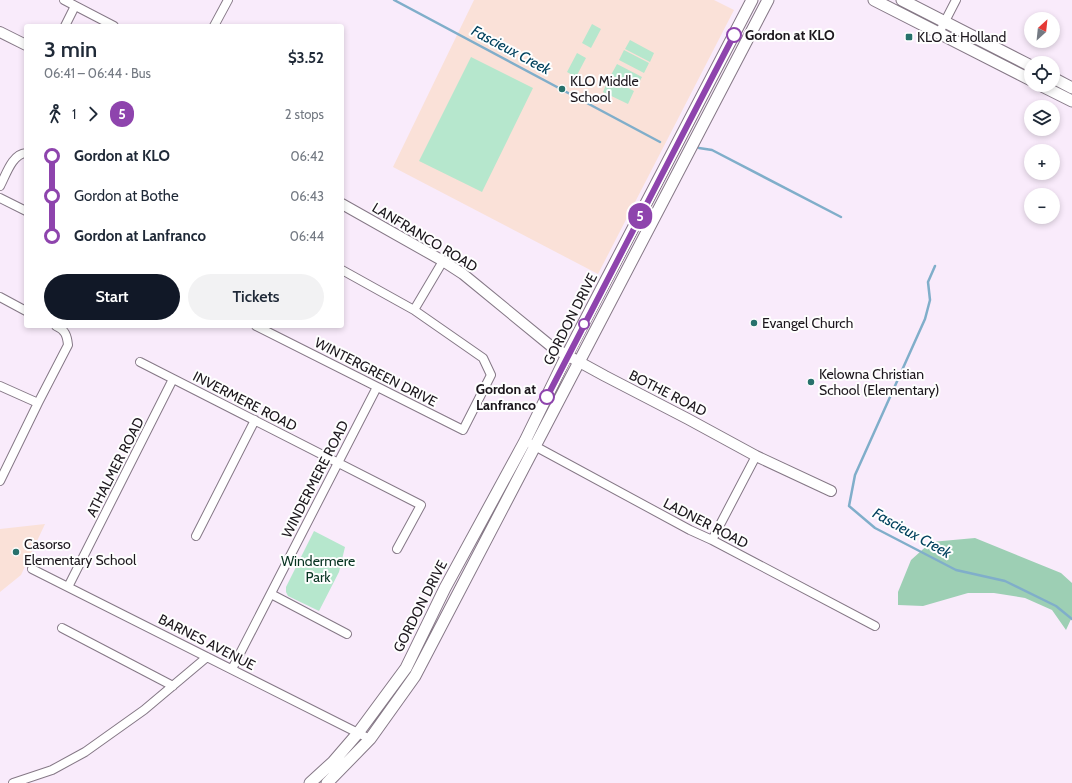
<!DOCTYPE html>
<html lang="en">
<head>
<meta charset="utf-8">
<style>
  :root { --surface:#fff; --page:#f2f2f3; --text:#1f2937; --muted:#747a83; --accent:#111827 }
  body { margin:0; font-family:Cabin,sans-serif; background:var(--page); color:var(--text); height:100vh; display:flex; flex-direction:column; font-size:15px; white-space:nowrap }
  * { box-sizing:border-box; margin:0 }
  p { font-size:13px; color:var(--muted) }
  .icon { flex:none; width:22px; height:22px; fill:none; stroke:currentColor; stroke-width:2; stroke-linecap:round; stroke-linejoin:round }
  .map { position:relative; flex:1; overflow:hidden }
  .side { position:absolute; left:24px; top:24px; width:320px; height:304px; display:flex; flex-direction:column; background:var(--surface); border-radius:4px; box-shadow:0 2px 6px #0003 }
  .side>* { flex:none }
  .badge { padding:0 8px; border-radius:13px; font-size:14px; line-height:26px }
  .needle { width:26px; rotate:27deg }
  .controls { position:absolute; left:1024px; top:12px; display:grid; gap:8px }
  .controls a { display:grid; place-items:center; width:36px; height:36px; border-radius:50%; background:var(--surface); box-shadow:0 2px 6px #0003; font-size:20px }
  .map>.badge { position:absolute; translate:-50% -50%; box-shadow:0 0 0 2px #fff }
  .legs { display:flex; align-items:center; gap:6px; height:44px; padding:0 20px; font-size:13px }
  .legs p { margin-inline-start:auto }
  .overview { display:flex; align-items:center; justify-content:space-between; height:68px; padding:0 20px }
  h1 { font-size:22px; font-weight:600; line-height:30px }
  .button { display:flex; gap:8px; margin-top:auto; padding:8px 20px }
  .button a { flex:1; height:46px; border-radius:24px; background:var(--accent); color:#fff; font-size:16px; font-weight:600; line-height:46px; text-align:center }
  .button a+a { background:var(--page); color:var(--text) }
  ul { padding:0 20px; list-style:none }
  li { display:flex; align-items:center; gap:14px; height:40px; font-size:15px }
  li i { display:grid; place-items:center; width:6px; height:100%; margin:0 5px; background:currentColor }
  li i::after { content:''; width:10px; height:10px; margin:-5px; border:3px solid; border-radius:50%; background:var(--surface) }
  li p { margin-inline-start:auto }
  li:first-child i { background:linear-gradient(#0000 50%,currentColor 0) }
  li:last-child i { background:linear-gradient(currentColor 50%,#0000 0) }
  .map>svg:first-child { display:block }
  .education { fill:#fae1d8 }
  .green { fill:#b6e7cd }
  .forest { fill:#9dcfb4 }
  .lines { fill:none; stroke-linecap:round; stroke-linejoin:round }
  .stream { stroke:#80aeca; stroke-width:2.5 }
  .minor-casing { stroke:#857886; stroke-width:10 }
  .tertiary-casing { stroke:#857886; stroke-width:12 }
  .secondary-casing { stroke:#857886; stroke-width:13 }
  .minor { stroke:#fff; stroke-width:8 }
  .tertiary { stroke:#fff; stroke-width:10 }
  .secondary { stroke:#fff; stroke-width:11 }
  .line-1-casing { stroke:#fff; stroke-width:9 }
  .line-1 { stroke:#8e44ad; stroke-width:6 }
  .stop-1-dot { fill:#fff; stroke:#8e44ad; stroke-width:2 }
  .poi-dot { fill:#27716c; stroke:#fefefe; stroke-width:1.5 }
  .labels { text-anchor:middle; stroke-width:4; stroke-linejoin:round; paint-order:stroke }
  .stop-label { font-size:14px; font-weight:bold; fill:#1c171d; stroke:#fefefe; text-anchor:start }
  .poi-label { font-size:14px; fill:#1c171d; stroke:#fefefe; text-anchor:start }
  .street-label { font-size:14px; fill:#1c171d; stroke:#fefefe }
  .park-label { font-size:14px; fill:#073321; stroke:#fefefe }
  .water-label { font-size:15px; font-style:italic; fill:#01415d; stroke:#fefefe }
</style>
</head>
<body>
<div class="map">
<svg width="1072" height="783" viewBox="0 0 1072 783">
  <rect width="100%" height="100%" fill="#f9ebfb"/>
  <path class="education" d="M474 0H714L734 10 598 274 393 167Z
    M45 524 21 575 0 592V529Z"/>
  <path class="green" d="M592 24 601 29 591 48 582 43Z
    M630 40 654 53 650 62 625 49Z
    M624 50 649 63 644 73 619 60Z
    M577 53 586 58 576 77 567 72Z
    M471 57 533 88 482 192 419 161Z
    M617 64 642 77 636 88 611 75Z
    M609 78 634 91 628 104 603 92Z
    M314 531 345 547 339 572 319 611 288 596 286 592V587Z"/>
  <path class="forest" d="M975 538 1061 573 1072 583V617L1066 630 1052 610 1025 598 994 593H968L923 606 898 605V592L911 560 931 542Z"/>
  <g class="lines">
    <path class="stream" d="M394 0 660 142
      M699 148 712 150 841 217
      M935 266 928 282 930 300 925 319 855 475 849 506 875 528 956 570 1005 581 1056 606 1072 619"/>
    <defs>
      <path id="minor" d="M64 0 114 26
        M65 26 75 6
        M214 26 228 0
        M939 33 956 0
        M0 186C6 175 12 154 26 153
        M0 198 26 211
        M0 297 26 311
        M414 310 443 261
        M256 326 463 430 491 375 483 358 414 310 342 270
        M140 362 421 505 397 549
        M0 386 38 403
        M531 444 690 530 712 540 875 626
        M0 481 38 403 68 345C67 335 65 330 56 326
        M196 536 255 420
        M712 540 756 456
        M32 569 370 739
        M68 587 173 379
        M271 594 347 634
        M62 628 173 686
        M232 669 377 387
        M13 783 52 770 85 752 144 710 207 657"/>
      <path id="tertiary" d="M0 32 26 45
        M342 204 443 261 463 274 552 347 605 376 688 419 756 456 831 491"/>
      <path id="secondary" d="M874 0 1031 80
        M902 0 1031 66
        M1053 78 1072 88
        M1040 85 1072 101
        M310 783 333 762 358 733 406 668 445 588 525 441 567 355 752 0
        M327 783 370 739 415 676 768 0"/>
    </defs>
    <use href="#minor" class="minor-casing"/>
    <use href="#tertiary" class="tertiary-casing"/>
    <use href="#secondary" class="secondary-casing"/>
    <use href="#minor" class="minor"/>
    <use href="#tertiary" class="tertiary"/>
    <use href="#secondary" class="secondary"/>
  </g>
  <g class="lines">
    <defs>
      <path id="line-1" d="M547 397 734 35"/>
    </defs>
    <use href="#line-1" class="line-1-casing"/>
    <use href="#line-1" class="line-1"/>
  </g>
  <g class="stop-1-dot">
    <circle cx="734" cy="35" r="7"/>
    <circle cx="584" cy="324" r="5"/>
    <circle cx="547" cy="397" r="7"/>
  </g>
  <g class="poi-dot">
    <rect x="905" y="33" width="8" height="8" rx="2"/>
    <circle cx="562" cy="89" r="4"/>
    <circle cx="754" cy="323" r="4"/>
    <circle cx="811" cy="382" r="4"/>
    <circle cx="16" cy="552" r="4"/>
  </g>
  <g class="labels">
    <g class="stop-label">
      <text x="745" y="40">Gordon at KLO</text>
      <text x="536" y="394" text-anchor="end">Gordon at<tspan x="536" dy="16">Lanfranco</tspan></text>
    </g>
    <g class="poi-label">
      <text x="917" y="42">KLO at Holland</text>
      <text x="570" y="86">KLO Middle<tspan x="570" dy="16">School</tspan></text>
      <text x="762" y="328">Evangel Church</text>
      <text x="819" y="379">Kelowna Christian<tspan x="819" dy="16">School (Elementary)</tspan></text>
      <text x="24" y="549">Casorso<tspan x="24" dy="16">Elementary School</tspan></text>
    </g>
    <g class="street-label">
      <text transform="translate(425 237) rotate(31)" y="5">LANFRANCO ROAD</text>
      <text transform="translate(570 319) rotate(-63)" y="5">GORDON DRIVE</text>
      <text transform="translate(376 372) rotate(27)" y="5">WINTERGREEN DRIVE</text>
      <text transform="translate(668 393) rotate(27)" y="5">BOTHE ROAD</text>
      <text transform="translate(245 401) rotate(27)" y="5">INVERMERE ROAD</text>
      <text transform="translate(115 467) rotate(-63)" y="5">ATHALMER ROAD</text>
      <text transform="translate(315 479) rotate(-63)" y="5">WINDERMERE ROAD</text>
      <text transform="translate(706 523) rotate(27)" y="5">LADNER ROAD</text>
      <text transform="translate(420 606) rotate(-63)" y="5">GORDON DRIVE</text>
      <text transform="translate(207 642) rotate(27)" y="5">BARNES AVENUE</text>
    </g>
    <g class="park-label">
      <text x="318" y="566">Windermere<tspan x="318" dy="16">Park</tspan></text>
    </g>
    <g class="water-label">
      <text transform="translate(511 50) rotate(28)" y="5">Fascieux Creek</text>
      <text transform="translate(912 533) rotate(29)" y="5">Fascieux Creek</text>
    </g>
  </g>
</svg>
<div class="controls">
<a><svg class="needle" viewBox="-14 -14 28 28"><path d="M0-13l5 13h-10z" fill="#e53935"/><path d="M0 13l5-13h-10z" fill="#747a83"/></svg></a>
<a><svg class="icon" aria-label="locate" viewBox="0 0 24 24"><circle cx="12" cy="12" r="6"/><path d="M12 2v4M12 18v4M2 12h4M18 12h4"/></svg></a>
<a><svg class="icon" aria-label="layers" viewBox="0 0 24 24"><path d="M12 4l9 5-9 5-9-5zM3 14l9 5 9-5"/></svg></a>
<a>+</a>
<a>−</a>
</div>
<b class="badge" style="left:640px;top:216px;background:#8e44ad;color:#fff">5</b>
<section class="side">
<div class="overview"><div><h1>3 min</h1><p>06:41 – 06:44 · Bus</p></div><b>$3.52</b></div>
<div class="legs"><svg class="icon" aria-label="walk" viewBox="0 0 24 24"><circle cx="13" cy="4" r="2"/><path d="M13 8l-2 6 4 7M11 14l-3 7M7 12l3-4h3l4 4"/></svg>1<svg class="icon" aria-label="forward" viewBox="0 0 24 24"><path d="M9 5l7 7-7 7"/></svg><b class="badge" style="background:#8e44ad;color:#fff">5</b><p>2 stops</p></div>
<ul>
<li><i style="color:#8e44ad"></i><b>Gordon at KLO</b><p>06:42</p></li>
<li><i style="color:#8e44ad"></i><span>Gordon at Bothe</span><p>06:43</p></li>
<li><i style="color:#8e44ad"></i><b>Gordon at Lanfranco</b><p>06:44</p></li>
</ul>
<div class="button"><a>Start</a><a>Tickets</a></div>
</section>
</div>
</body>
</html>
